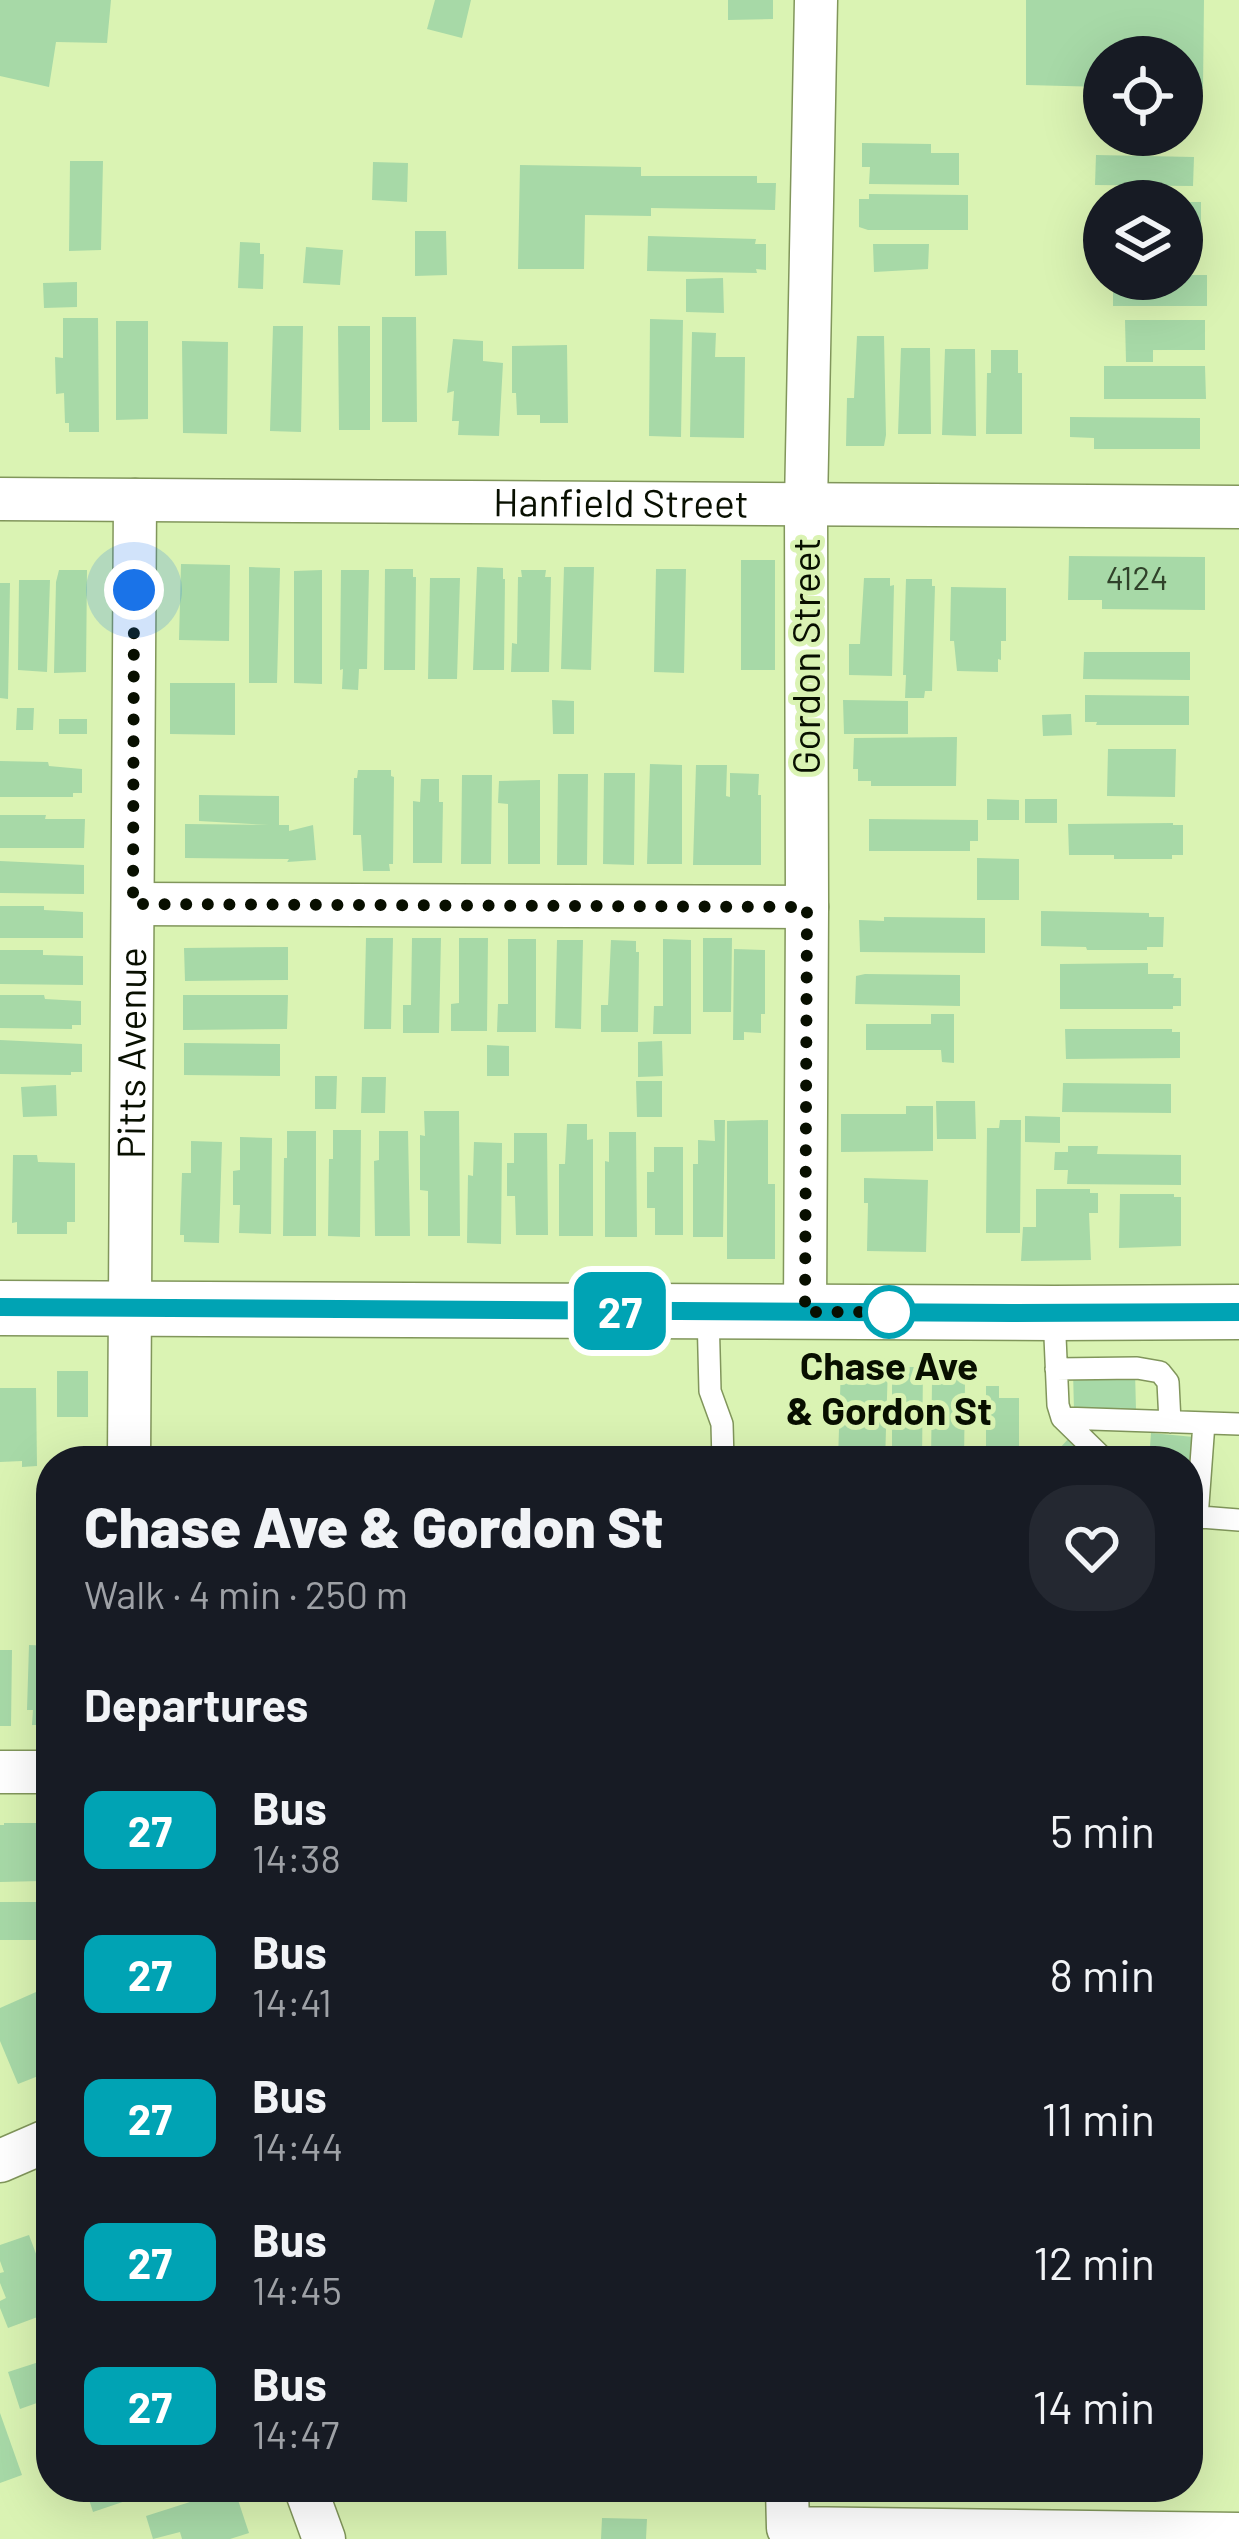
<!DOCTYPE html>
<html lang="en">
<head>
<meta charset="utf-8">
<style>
  :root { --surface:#171b24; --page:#242831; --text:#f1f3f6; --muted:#9ea1a6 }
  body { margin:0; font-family:Barlow,sans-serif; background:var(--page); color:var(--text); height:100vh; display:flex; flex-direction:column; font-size:45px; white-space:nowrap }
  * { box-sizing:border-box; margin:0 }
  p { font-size:39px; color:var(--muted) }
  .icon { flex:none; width:66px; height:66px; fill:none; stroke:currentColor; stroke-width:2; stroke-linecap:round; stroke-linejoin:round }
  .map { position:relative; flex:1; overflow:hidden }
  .sheet { position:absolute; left:36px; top:1446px; width:1167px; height:1056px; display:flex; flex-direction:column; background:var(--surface); border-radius:48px; box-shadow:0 12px 48px #0002 }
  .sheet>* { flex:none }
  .badge { padding:0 24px; border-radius:18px; font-size:42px; line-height:78px }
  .controls { position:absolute; left:1083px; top:36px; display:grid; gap:24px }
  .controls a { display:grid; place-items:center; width:120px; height:120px; border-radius:50%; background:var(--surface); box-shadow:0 12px 48px #0002; font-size:60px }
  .you { position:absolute; width:60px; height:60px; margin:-30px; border:9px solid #fff; border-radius:50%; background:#1a73e8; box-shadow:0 0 0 18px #1a73e833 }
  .map>.badge { position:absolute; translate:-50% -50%; box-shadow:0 0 0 6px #fff }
  h2 { padding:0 48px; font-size:45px; line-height:108px }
  .round { display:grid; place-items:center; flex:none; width:126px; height:126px; border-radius:48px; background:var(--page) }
  .overview { display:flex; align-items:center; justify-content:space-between; height:204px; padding:0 48px }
  h1 { font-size:57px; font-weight:800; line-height:90px }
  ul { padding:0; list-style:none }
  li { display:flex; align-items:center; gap:36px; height:144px; padding:0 48px }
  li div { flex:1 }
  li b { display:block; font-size:45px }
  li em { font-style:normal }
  li .badge { min-width:132px; font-weight:700; text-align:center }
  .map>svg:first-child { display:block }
  .building { fill:#a7d9a7 }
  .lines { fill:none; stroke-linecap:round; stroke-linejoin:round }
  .service-casing { stroke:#81965b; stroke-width:24 }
  .minor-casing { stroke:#81965b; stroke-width:45 }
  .tertiary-casing { stroke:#81965b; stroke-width:57 }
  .service { stroke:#fff; stroke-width:21 }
  .minor { stroke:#fff; stroke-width:42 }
  .tertiary { stroke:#fff; stroke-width:54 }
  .line-casing { stroke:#fff; stroke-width:27 }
  .line { stroke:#00a3b4; stroke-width:18 }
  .walk { stroke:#080f00; stroke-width:12; stroke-dasharray:0 21.6 }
  .stop-dot { fill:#fff; stroke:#00a3b4; stroke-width:6 }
  .labels { text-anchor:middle; stroke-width:10; stroke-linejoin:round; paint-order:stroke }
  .number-label { font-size:33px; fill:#30422a }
  .street-label { font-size:39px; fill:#080f00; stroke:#daf3b3 }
  .stop-label { font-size:39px; font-weight:bold; fill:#080f00; stroke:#daf3b3 }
</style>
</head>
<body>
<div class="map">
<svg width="1239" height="2539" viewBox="0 0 1239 2539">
  <rect width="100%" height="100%" fill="#daf3b3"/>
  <path class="building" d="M0 0H111L107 43 56 42 49 87 0 76Z
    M435 0H471L462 38 427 29Z
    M728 0H773V19L728 20Z
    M1026 0H1204L1203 88H1182V57H1104V87L1026 85Z
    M862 143 931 144V153H959V185L869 184 870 167H862Z
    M1096 155 1194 157 1193 186 1095 185Z
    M70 161H103L101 250 69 251Z
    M373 162 408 163 407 202 372 200Z
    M520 165 641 167V176H757V183H776L775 210 651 208V216L585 215 584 269H518Z
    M869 194 968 195V230H868L859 227V199H869Z
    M1182 202H1201V229H1182Z
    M415 231H446L447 275 415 276Z
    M648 236 756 239 755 244H766V270L756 269 757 273 647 271Z
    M240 242 260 243V254H264L263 289 238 288Z
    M873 244H929L928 269 874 272Z
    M306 247 343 250 340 285 303 283Z
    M1182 275H1207V306H1113V279H1182Z
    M723 278 724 313 686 312V279Z
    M77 282V307L44 308 43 283Z
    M382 317H416L417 422H382Z
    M63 318H98L99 432H69V423H65L64 393 56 394 55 357 63 358Z
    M650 319 683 320 681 437 649 436Z
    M1125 320H1205V350H1153V362H1126Z
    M116 321H148V419L116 420Z
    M273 326H303L301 432 270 431Z
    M338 326H370V430H339Z
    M692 332 716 333 715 357H745L744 438 690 437Z
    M857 336H884L886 435 884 446H846L847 398H854Z
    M453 339 483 341V361L503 363 499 436 458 435 459 421H452L454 391 447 393Z
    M182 341 228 342 227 434 183 433Z
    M567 345 568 423H540V415H517L516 393H512V346Z
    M901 348H930L931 434H898Z
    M945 349H975L976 436 942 435Z
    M991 350H1018V373H1022V434H986L987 373H991Z
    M1104 366H1205L1206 399H1104Z
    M1070 417 1200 418V449H1094V438L1070 437Z
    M1069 556 1205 557V610L1102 609V600H1068Z
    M741 560H775V670H741Z
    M181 564 230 565 229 641 179 640Z
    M249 567 280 568 277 683H249Z
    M477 567 503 568V579H505L504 670H473Z
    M564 567H594L591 670 561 669Z
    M385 569H413V577H416L415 670H384Z
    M656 569H686L684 673 654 672Z
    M59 570H87L86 672 54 673 56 582Z
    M322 570V684L294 683V571Z
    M341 570H369L367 669H359L358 690 342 689 343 669 340 670Z
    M521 570H546L545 577H551L549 672H511L512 643 517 644 518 577H522Z
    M430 578H460L457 679H428Z
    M864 578H890V586L894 585 892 676 849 675V644H860Z
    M906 579H932V586H935L932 691H925L924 698H905L906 675H903Z
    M19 580H50L47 672 18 670Z
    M0 583H10L8 699 0 698Z
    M951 587 1006 588V641H1001V660L998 659V672L957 671 954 641H950Z
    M1084 652H1190V680L1083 679Z
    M170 683H235V735L170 734Z
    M1085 695 1189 696V725H1096L1097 722H1085Z
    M552 700 574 701V734H553Z
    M843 700 908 701V734H844Z
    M17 708H34L33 730H16Z
    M1071 714 1072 735 1043 736 1042 715Z
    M59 719H87V734H59Z
    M957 737 956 786H871V781H858V769H853L854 738Z
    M1108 749H1176L1175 797 1107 796Z
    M0 761 48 762 49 766 82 769V793H73V797H0Z
    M650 764 682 765V864H647Z
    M696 765H727L726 796 730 797V773L759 774 758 795H761V865H693Z
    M358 770H391V776L394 777 393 864H389L390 871H363L361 835H353L354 778H357Z
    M604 773H635L634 865 603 864Z
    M558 774H588L587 865H557Z
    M462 775H492L491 864H461Z
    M421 779H439V802H443L442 863H413V801L420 802Z
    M540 780V864H508V804L498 803 499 781Z
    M199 795 279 796V825H289V831L313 825 316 860 287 862 289 859 185 858V824L269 825 199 821Z
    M987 799 1019 800V820H987Z
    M1025 799H1057V823H1025Z
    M0 815H46L45 819H85L84 848H0Z
    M869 819 978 820V841H970V851H869Z
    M1173 823V825H1183V855H1172V859H1114V855H1069L1068 824Z
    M977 858 1019 859V900H977Z
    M0 861 84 865V894L0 893Z
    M0 906H44V910L83 912V938H0Z
    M1041 911 1149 913V917H1164L1163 947H1147V950H1087L1086 947 1041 946Z
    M884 917 985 918V953L860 952 859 920 884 921Z
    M366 938H393L391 1029H364Z
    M412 938H441L439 1033H403V1005H411Z
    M459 938H488L487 1031H451V1004L459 1003Z
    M703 938H732L731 1012H703Z
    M508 939H536V1032H497L498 1004H508Z
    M663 939 691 940V1034H653L654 1006H663Z
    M557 940H583L581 1029 555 1028Z
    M611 940 636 941V952H639L638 1032H601V1005H608Z
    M288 947V980L185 981 184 948Z
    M734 949 765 950V1014H761V1033L744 1032V1040H733Z
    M0 950H43V955L83 956V985L0 984Z
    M1148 963V974H1174L1173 978H1181V1006H1173V1009H1060V964Z
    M865 974 960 975V1006L855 1004 856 976Z
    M0 995H44L45 999 81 1001V1025H72V1029L0 1028Z
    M183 995H288L287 1029 183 1030Z
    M931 1014H954V1063L942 1062 941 1050H866V1024H931Z
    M1065 1029H1172V1032H1180V1058L1066 1059Z
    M0 1040 82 1044V1072H71V1075L0 1074Z
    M662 1041 663 1076 638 1077V1042Z
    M184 1043 280 1044V1076L184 1075Z
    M487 1045 509 1046V1076H487Z
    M315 1076H337L336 1109H315Z
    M362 1077H386L385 1113H361Z
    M636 1081H662V1117H637Z
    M1063 1083 1171 1084V1113L1062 1112Z
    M56 1085 57 1116 23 1117 21 1087Z
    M936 1101H975L976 1139H937Z
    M906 1106H933V1151L841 1152V1114H906Z
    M424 1111H459L460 1236H428V1191L420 1190V1135L425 1136Z
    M1025 1116 1060 1117V1143L1025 1142Z
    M714 1120H725L723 1237H693V1164H698V1140L715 1141Z
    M768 1120V1184H775V1259H727V1121Z
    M1000 1120H1021L1020 1233H986L987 1128H999Z
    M567 1124H587V1140L593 1139V1236H559V1164H565Z
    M333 1130H361L360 1237 328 1236 329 1159H333Z
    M287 1131H316V1236H283L284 1158H287Z
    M379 1131H408L410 1236H375L374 1161 379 1160Z
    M609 1132H636L637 1237H605V1161L609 1162Z
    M514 1133H547L548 1235H516L515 1196H507V1163H514Z
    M240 1137 272 1138 271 1234 239 1233 240 1205H233V1171L240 1170Z
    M191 1141 222 1142 219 1243 184 1242V1235H180L182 1173H191Z
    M474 1142 502 1143 501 1244 467 1243 468 1175 473 1176Z
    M1068 1146H1098L1097 1154 1181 1155V1185L1067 1184 1068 1170H1054L1055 1152H1068Z
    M654 1147H683V1235H655V1208H647V1172H654Z
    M13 1155H37L38 1162 75 1163V1222H67V1234H17V1222L12 1223Z
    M864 1178 928 1180 926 1252 867 1251 868 1203H864Z
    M1036 1189H1090V1193H1098V1213H1089L1091 1260 1021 1261 1023 1227H1036Z
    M1120 1194H1174V1197H1181V1246L1119 1248Z
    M841 1364 888 1365 885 1461H838Z
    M892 1367H923L922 1461H892Z
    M57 1371H88V1417H57Z
    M935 1371 963 1372V1382H965L964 1461H931L932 1382H935Z
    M1073 1371H1135L1136 1410 1074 1411Z
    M986 1386H999V1398H1019V1453L986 1452Z
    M0 1388H36L37 1466 22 1467V1461L0 1462Z
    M1151 1433 1194 1437 1191 1475H1188V1461H1149Z
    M1070 1437 1095 1461H1048Z
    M29 1645 51 1646V1725H32L33 1710H27Z
    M0 1650H12L11 1726H0Z
    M4 1823H51V1860H42V1881L0 1882V1825H4Z
    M0 1902H41V1906H51V1935H40V1940H0Z
    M36 1992 51 2027V2071L18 2084 0 2041V2008Z
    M29 2235 51 2294V2312L8 2328 0 2308V2301L6 2298 0 2283V2273L4 2272 0 2261V2245Z
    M42 2361 51 2386V2398L20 2409 8 2372Z
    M0 2413 22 2475 0 2483Z
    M85 2487H164V2488L93 2512Z
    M234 2488 249 2533 230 2539H182L180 2532 153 2539 146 2516Z
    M602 2518 647 2519 646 2539H601Z"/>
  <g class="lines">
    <defs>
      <path id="service" d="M708 1312 710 1391 722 1424 723 1461
        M1054 1314 1058 1405 1062 1418 1106 1461
        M1056 1369 1137 1368 1160 1372 1168 1382 1170 1422
        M1062 1418 1239 1424
        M1188 1516 1239 1520
        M1197 1518 1204 1423"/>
      <g id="minor">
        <path id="s1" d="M0 499 1239 507"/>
        <path d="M133 904 807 907"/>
        <path d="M805 1312 807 907 806 505 816 0"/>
        <path id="s2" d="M129 1461 135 500"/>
        <path d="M0 1772H51"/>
        <path d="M0 2161 51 2139"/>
        <path d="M305 2487 324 2539"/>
        <path d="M787 2487 788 2528 1239 2534"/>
      </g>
      <path id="tertiary" d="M0 1308 1054 1313 1239 1312"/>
    </defs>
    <use href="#service" class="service-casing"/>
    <use href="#minor" class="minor-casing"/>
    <use href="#tertiary" class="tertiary-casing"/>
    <use href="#service" class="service"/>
    <use href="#minor" class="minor"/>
    <use href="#tertiary" class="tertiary"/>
  </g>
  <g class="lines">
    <defs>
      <path id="line" d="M0 1307 1012 1313 1239 1312"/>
    </defs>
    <use href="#line" class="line-casing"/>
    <use href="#line" class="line"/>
    <path class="walk" d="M134 590 133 904 807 907 805 1312H889"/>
  </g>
  <circle class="stop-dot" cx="889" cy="1312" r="24"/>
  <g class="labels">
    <g class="number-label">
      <text x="1137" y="590">4124</text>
    </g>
    <g class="street-label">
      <text dy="14" stroke="none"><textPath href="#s1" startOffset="621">Hanfield Street</textPath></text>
      <text transform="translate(806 656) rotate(-90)" y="14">Gordon Street</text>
      <text dy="14" stroke="none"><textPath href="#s2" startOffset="408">Pitts Avenue</textPath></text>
    </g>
    <g class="stop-label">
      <text x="889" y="1380">Chase Ave<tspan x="889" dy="45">&amp; Gordon St</tspan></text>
    </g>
  </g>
</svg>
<div class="controls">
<a><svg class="icon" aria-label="locate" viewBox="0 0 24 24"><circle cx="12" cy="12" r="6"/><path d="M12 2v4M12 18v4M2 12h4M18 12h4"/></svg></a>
<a><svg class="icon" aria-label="layers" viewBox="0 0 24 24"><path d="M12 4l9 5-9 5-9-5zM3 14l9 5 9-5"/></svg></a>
</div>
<div class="you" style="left:134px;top:590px"></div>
<b class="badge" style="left:620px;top:1311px;background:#00a3b4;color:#fff">27</b>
<section class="sheet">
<div class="overview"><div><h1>Chase Ave &amp; Gordon St</h1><p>Walk · 4 min · 250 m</p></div><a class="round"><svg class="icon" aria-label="heart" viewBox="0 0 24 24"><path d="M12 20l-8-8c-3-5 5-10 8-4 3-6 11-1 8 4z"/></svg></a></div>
<h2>Departures</h2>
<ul>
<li><span class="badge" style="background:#00a3b4;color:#fff">27</span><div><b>Bus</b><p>14:38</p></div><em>5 min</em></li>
<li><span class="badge" style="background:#00a3b4;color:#fff">27</span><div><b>Bus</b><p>14:41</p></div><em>8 min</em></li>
<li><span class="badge" style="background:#00a3b4;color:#fff">27</span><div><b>Bus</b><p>14:44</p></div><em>11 min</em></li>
<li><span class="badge" style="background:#00a3b4;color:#fff">27</span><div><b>Bus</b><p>14:45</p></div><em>12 min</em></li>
<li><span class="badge" style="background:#00a3b4;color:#fff">27</span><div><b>Bus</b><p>14:47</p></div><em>14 min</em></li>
</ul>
</section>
</div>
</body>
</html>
